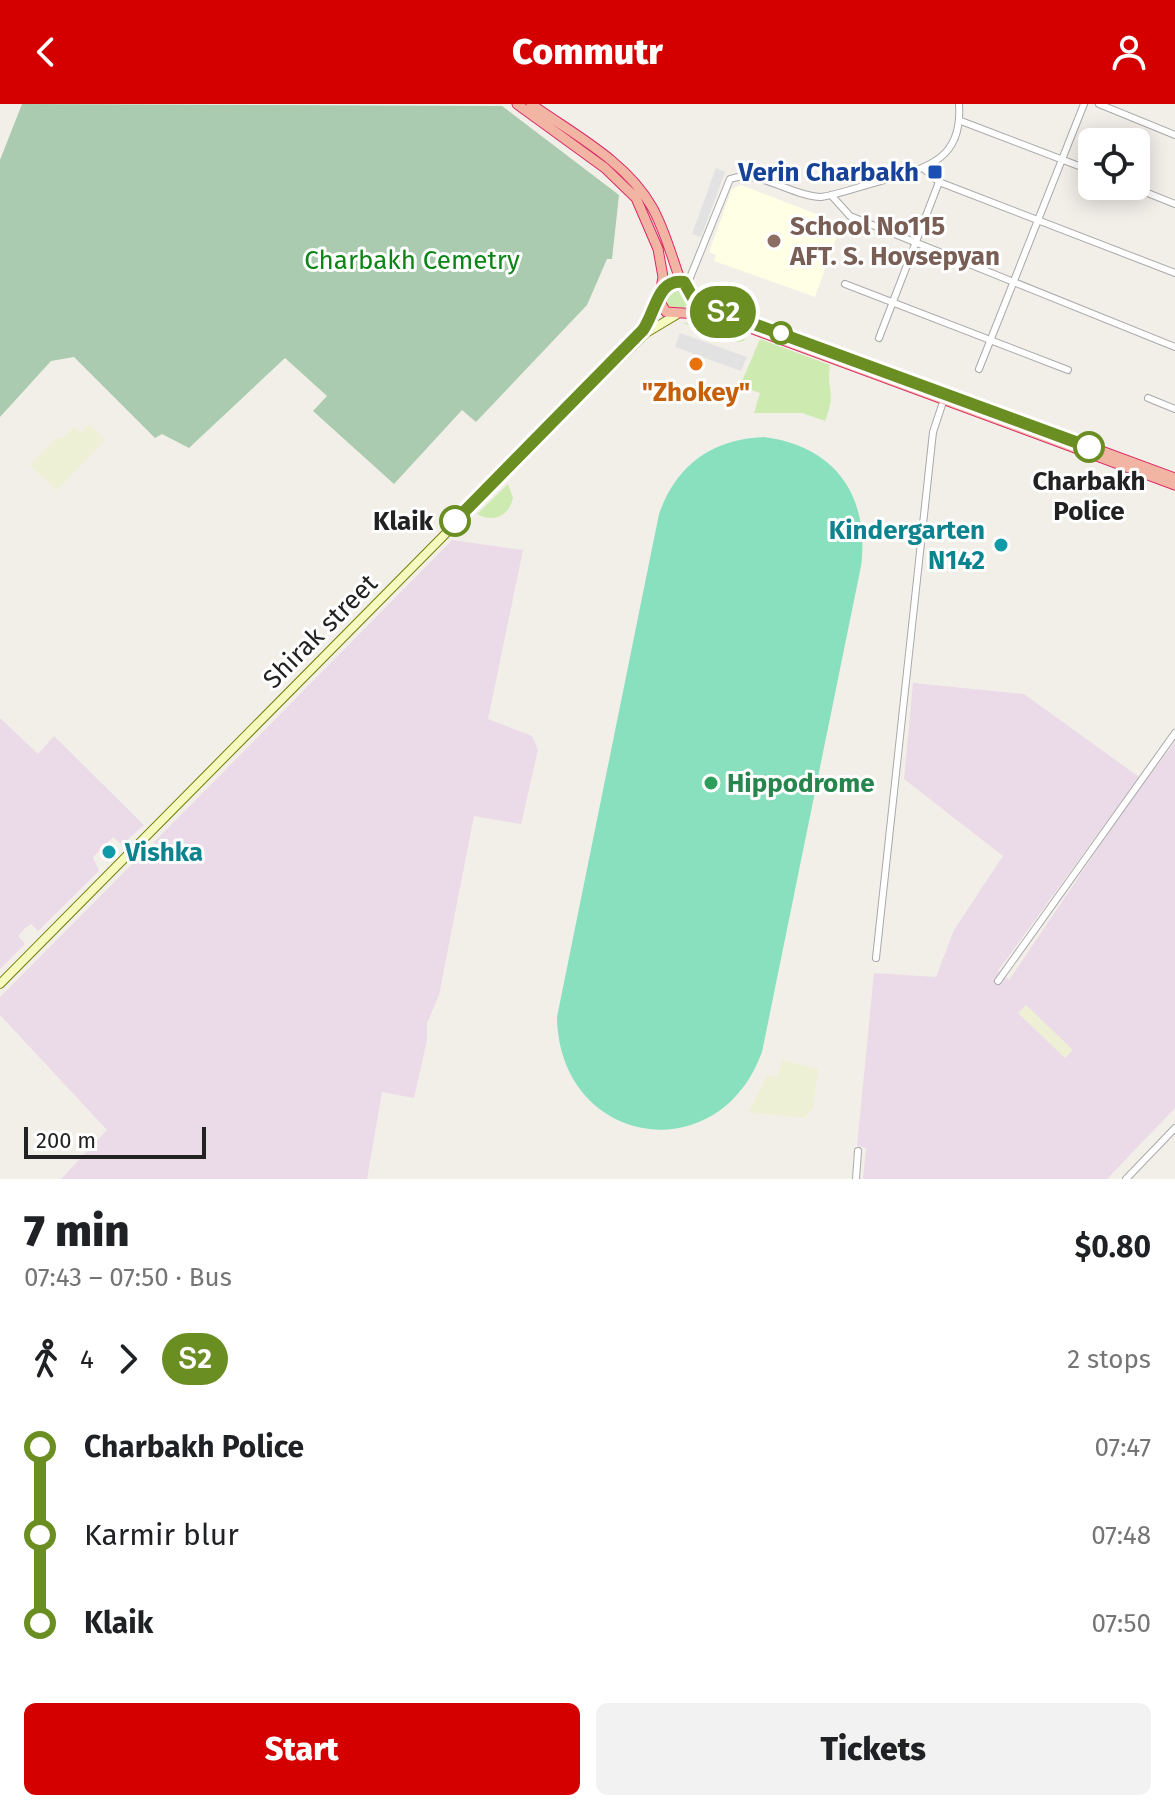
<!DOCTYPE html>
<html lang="en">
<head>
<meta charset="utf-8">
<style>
  :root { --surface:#fff; --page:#f2f2f2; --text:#202124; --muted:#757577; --accent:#d40000 }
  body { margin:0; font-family:"Fira Sans",sans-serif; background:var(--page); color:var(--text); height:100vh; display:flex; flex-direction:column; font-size:30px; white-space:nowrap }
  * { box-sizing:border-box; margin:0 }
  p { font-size:26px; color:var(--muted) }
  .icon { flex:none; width:44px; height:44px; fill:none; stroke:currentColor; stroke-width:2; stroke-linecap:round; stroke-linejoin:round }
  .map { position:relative; height:1075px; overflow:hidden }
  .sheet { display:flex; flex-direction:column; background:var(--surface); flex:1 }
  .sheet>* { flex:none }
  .badge { padding:0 16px; border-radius:26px; font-size:28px; line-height:52px }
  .buttons { position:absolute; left:1078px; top:24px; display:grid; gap:16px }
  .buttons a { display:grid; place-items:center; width:72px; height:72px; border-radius:12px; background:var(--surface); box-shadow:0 4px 20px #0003; font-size:40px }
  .scale { position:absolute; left:24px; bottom:20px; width:182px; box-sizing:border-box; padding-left:8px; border:4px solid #222; border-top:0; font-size:22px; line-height:28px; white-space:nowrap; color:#222; -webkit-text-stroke:6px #fff; paint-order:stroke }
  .map>.badge { position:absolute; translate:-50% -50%; box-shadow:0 0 0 4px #fff }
  .legs { display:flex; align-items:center; gap:12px; height:88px; padding:0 24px; font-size:26px }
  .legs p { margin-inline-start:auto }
  .head { display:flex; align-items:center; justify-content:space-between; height:136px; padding:0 24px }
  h1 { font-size:44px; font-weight:800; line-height:60px }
  .button { display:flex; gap:16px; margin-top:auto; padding:16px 24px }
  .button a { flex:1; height:92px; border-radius:12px; background:var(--accent); color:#fff; font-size:32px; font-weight:800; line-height:92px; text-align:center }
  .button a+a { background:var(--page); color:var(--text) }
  ul { padding:0 24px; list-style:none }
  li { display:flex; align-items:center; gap:28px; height:88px; font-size:30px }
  li i { display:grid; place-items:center; width:12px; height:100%; margin:0 10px; background:currentColor }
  li i::after { content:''; width:20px; height:20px; margin:-10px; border:6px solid; border-radius:50%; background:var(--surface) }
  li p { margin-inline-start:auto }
  li:first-child i { background:linear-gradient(#0000 50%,currentColor 0) }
  li:last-child i { background:linear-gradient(currentColor 50%,#0000 0) }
  header { display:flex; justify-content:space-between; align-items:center; height:104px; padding:0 24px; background:var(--accent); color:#fff; font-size:36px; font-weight:800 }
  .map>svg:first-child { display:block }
  .industrial { fill:#ebdbe8 }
  .education { fill:#ffffe5 }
  .farmland { fill:#eef0d5 }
  .grass { fill:#cdebb0 }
  .cemetery { fill:#aacbaf }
  .pitch { fill:#88e0be }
  .parking { fill:#e2e2e2 }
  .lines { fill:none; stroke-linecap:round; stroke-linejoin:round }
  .minor-casing { stroke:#a9a9a9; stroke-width:8 }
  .secondary-casing { stroke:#707d05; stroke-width:10 }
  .trunk-casing { stroke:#dc2a67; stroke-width:11 }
  .minor { stroke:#fff; stroke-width:6 }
  .secondary { stroke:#f7fabf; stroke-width:8 }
  .trunk { stroke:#f2b4a3; stroke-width:9 }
  .line-1-casing { stroke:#fff; stroke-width:18 }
  .line-1 { stroke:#6b8e23; stroke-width:12 }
  .transit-dot { fill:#1a4fb4; stroke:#fff; stroke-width:3 }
  .education-dot { fill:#8d6e63; stroke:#fff; stroke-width:3 }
  .stop-1-dot { fill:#fff; stroke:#6b8e23; stroke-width:4 }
  .food-dot { fill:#e8710a; stroke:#fff; stroke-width:3 }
  .culture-dot { fill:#0f9aa8; stroke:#fff; stroke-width:3 }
  .leisure-dot { fill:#2e9e5b; stroke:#fff; stroke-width:3 }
  .labels { text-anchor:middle; stroke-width:6; stroke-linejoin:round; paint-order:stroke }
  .transit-label { font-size:26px; font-weight:bold; fill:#164399; stroke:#fff; text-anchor:end }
  .education-label { font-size:26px; font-weight:bold; fill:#785e54; stroke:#fff; text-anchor:start }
  .park-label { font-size:26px; fill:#0c8416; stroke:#fff }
  .food-label { font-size:26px; font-weight:bold; fill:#c56008; stroke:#fff }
  .stop-label { font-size:26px; font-weight:bold; fill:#222; stroke:#fff }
  .culture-label { font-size:26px; font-weight:bold; fill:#0d838f; stroke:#fff; text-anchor:end }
  .street-label { font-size:26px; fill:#222; stroke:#fff }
  .leisure-label { font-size:26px; font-weight:bold; fill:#27864d; stroke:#fff; text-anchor:start }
</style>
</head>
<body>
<header><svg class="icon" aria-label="back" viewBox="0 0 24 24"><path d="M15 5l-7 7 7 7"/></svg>Commutr<svg class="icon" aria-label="person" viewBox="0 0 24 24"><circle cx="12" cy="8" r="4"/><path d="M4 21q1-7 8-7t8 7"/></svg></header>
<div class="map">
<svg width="1175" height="1075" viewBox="0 0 1175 1075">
  <rect width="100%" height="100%" fill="#f2efe9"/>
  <path class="industrial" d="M452 436 523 446 488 615 532 632 538 646 521 720 474 712 439 891 427 919V936L414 994 382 988 367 1075H61L107 1026 0 911V893L145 747 154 744V738Z
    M913 579 1024 590 1139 673 998 867 1009 876 1134 691 1175 638V1004L1107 1075H863L866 1044 857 1042 874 869 936 873 954 826 1003 752 904 675Z
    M0 614 38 650 54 632 144 721 122 741 113 733 93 753 99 767 38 827 31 820 25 824 18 832 25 840 0 865Z"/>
  <path class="education" d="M741 81 837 118 839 126 815 193 714 157 716 151 709 148 732 85Z"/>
  <path class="farmland" d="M89 320 105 336 57 386 30 361 58 333 62 335 74 323 81 329Z
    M1026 901 1073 946 1065 954 1018 909Z
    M782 956 818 965 813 1005 804 1014 749 1008 767 971 778 973Z"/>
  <path class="grass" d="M665 194a12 12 0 1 1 24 0a12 12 0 1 1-24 0Z
    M707 217 746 230 744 237 737 238 683 219Z
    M760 235 830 261C826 288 837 287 825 317L802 309H754L760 289 740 282Z
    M508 380 513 394C509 412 494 419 477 410Z"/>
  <path class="cemetery" d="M22 0 502 2 619 91 612 155H607L587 201 476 318 462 306 394 380 313 307 327 292 285 254 189 344 162 330 155 334 74 253 51 257 0 313V56Z"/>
  <path class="pitch" d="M764 333C835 342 870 392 861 462L762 948C718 1069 559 1042 557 913L659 410C676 361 712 335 764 333Z"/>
  <path class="parking" d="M716 64 725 68 701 133 692 130Z
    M680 229 747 253 741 267 675 243Z"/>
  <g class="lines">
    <defs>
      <path id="minor" d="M1099 0 1175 31
        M961 17 1092 67
        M924 65 939 78 1175 169
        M1130 82 1175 100
        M831 91 850 112 1175 243
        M845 180 1068 266
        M687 181 730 75C760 65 791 92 821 93 841 90 861 82 881 77 927 64 963 56 959 0
        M879 234 939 78
        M979 265 1084 0
        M1148 294 1175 305
        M876 854 933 328 944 295
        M998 877 1175 629
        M856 1075 858 1047
        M1126 1075 1175 1024"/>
      <path id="secondary" d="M642 227 659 196
        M0 880 567 307 646 229 676 211"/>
      <path id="trunk" d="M517 0 605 64 636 94 658 145 663 173 659 196 666 208 715 211 1175 381
        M531 0C573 30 626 57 652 103 665 126 672 154 681 178
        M663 184 671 178H684L692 187 693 197
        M693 194 726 209
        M947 290 1175 374"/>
    </defs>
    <use href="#minor" class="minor-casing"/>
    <use href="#secondary" class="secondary-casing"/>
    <use href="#trunk" class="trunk-casing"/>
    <use href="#minor" class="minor"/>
    <use href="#secondary" class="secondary"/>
    <use href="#trunk" class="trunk"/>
  </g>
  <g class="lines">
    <defs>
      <path id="line-1" d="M455 417 643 226C656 208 657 174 684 178L693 194 716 206 1089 343"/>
    </defs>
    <use href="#line-1" class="line-1-casing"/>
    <use href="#line-1" class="line-1"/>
  </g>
  <rect class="transit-dot" x="927" y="60" width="16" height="16" rx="4"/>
  <circle class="education-dot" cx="774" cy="137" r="8"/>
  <g class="stop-1-dot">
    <circle cx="781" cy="229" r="10"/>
    <circle cx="1089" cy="343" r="14"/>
    <circle cx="455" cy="417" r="14"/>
  </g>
  <circle class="food-dot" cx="696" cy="260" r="8"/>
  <g class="culture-dot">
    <circle cx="1001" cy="441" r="8"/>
    <circle cx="109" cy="748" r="8"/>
  </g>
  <circle class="leisure-dot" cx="711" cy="679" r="8"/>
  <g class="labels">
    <g class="transit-label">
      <text x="919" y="77">Verin Charbakh</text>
    </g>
    <g class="education-label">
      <text x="790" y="131">School No115<tspan x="790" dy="30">AFT. S. Hovsepyan</tspan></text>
    </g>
    <g class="park-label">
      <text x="412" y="165">Charbakh Cemetry</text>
    </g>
    <g class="food-label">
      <text x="696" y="297">"Zhokey"</text>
    </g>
    <g class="stop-label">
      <text x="1089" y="386">Charbakh<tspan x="1089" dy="30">Police</tspan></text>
      <text x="433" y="426" text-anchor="end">Klaik</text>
    </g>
    <g class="culture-label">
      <text x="985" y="435">Kindergarten<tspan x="985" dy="30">N142</tspan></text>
      <text x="125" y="757" text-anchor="start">Vishka</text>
    </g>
    <g class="street-label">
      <text transform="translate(320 527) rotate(-45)" y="9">Shirak street</text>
    </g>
    <g class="leisure-label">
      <text x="727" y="688">Hippodrome</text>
    </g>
  </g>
</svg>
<div class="buttons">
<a><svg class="icon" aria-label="locate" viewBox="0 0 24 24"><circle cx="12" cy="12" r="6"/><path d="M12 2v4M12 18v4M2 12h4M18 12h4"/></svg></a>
</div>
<div class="scale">200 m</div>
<b class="badge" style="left:723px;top:208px;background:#6b8e23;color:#fff">Տ2</b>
</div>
<section class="sheet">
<div class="head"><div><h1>7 min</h1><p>07:43 – 07:50 · Bus</p></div><b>$0.80</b></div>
<div class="legs"><svg class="icon" aria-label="walk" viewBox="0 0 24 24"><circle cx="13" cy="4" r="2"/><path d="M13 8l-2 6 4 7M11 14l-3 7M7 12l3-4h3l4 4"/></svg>4<svg class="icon" aria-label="forward" viewBox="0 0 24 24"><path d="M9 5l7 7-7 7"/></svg><b class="badge" style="background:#6b8e23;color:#fff">Տ2</b><p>2 stops</p></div>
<ul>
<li><i style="color:#6b8e23"></i><b>Charbakh Police</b><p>07:47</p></li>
<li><i style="color:#6b8e23"></i><span>Karmir blur</span><p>07:48</p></li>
<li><i style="color:#6b8e23"></i><b>Klaik</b><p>07:50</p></li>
</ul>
<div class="button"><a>Start</a><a>Tickets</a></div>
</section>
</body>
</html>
